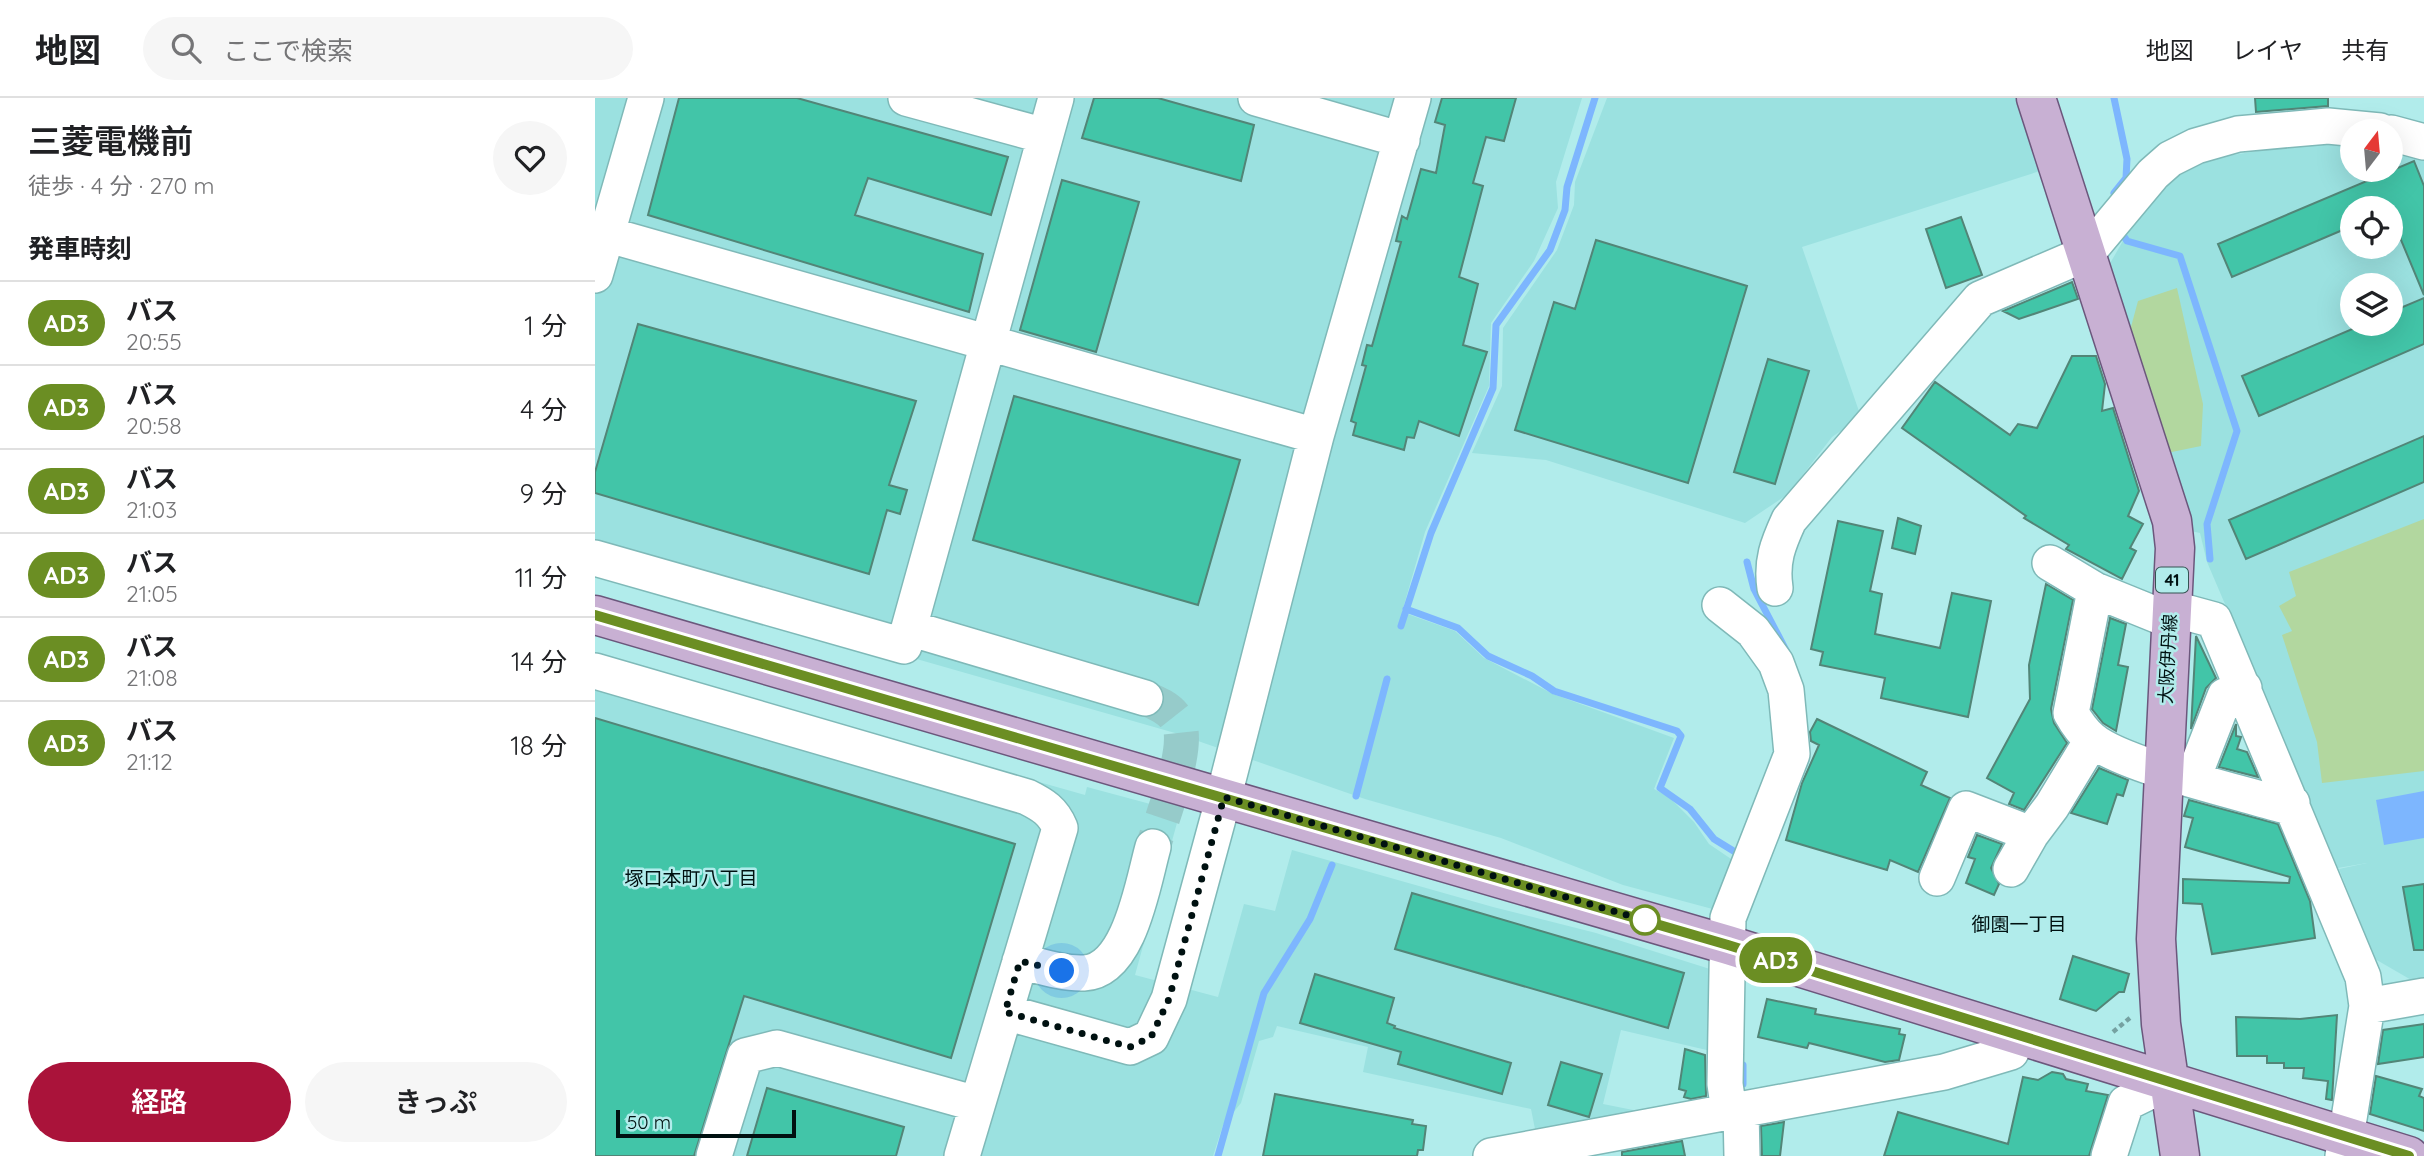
<!DOCTYPE html>
<html lang="ja">
<head>
<meta charset="utf-8">
<style>
  :root { --surface:#fff; --page:#f6f6f6; --text:#202124; --muted:#757577; --line:#e0e0e0; --accent:#aa133a }
  body { margin:0; font-family:Quicksand,"Noto Sans JP",sans-serif; background:var(--page); color:var(--text); height:100vh; display:flex; flex-direction:column; font-size:26px; white-space:nowrap }
  * { box-sizing:border-box; margin:0 }
  p { font-size:23px; color:var(--muted) }
  .icon { flex:none; width:38px; height:38px; fill:none; stroke:currentColor; stroke-width:2; stroke-linecap:round; stroke-linejoin:round }
  .map { position:relative; flex:1; overflow:hidden }
  .panel { display:flex; flex-direction:column; background:var(--surface); width:595px }
  .panel>* { flex:none }
  .badge { padding:0 14px; border-radius:23px; font-size:24px; line-height:46px }
  .needle { width:46px; rotate:16deg }
  .buttons { position:absolute; left:1745px; top:21px; display:grid; gap:14px }
  .buttons a { display:grid; place-items:center; width:63px; height:63px; border-radius:50%; background:var(--surface); box-shadow:0 7px 28px #0002; font-size:35px }
  .scale { position:absolute; left:21px; bottom:18px; width:180px; box-sizing:border-box; padding-left:7px; border:4px solid #011; border-top:0; font-size:19px; line-height:24px; white-space:nowrap; color:#011; -webkit-text-stroke:5px #b1eceb; paint-order:stroke }
  .you { position:absolute; width:35px; height:35px; margin:-18px; border:5px solid #fff; border-radius:50%; background:#1a73e8; box-shadow:0 0 0 10px #1a73e833 }
  .map>.badge { position:absolute; translate:-50% -50%; box-shadow:0 0 0 4px #fff }
  h2 { padding:0 28px; font-size:26px; line-height:63px }
  .round { display:grid; place-items:center; flex:none; width:74px; height:74px; border-radius:37px; background:var(--page) }
  .headline { display:flex; align-items:center; justify-content:space-between; height:119px; padding:0 28px }
  h1 { font-size:33px; font-weight:600; line-height:52px }
  .button { display:flex; gap:14px; margin-top:auto; padding:14px 28px }
  .button a { flex:1; height:80px; border-radius:42px; background:var(--accent); color:#fff; font-size:28px; font-weight:600; line-height:80px; text-align:center }
  .button a+a { background:var(--page); color:var(--text) }
  ul { padding:0; list-style:none }
  li { display:flex; align-items:center; gap:21px; height:84px; padding:0 28px; border-top:2px solid var(--line) }
  li div { flex:1 }
  li b { display:block; font-size:26px }
  li em { font-style:normal }
  li .badge { min-width:77px; font-weight:700; text-align:center }
  header { display:flex; align-items:center; gap:42px; box-sizing:border-box; height:98px; padding:0 35px; background:var(--surface); border-bottom:2px solid var(--line) }
  header strong { font-size:33px }
  nav { display:flex; gap:38px; margin-inline-start:auto; font-size:24px }
  .search { width:490px; height:63px; background:var(--page); display:flex; align-items:center; gap:18px; box-sizing:border-box; padding:0 24px; border-radius:38px; color:var(--muted); font-size:26px }
  main { display:flex; flex:1; min-height:0 }
  .map>svg:first-child { display:block }
  .built { fill:#9be1e0; fill-rule:evenodd }
  .green { fill:#b2d79f }
  .water { fill:#7db6fe }
  .lines { fill:none; stroke-linecap:round; stroke-linejoin:round }
  .stream { stroke:#7db6fe; stroke-width:7 }
  .building { fill:#42c5a8; stroke:#528577; stroke-width:2 }
  .minor-tunnel { stroke:#96cbca; stroke-width:35; stroke-dasharray:35 18; stroke-linecap:butt }
  .minor-casing { stroke:#7fb9b8; stroke-width:38 }
  .major-casing { stroke:#6b577c; stroke-width:41 }
  .path { stroke:#75a1a1; stroke-width:4.5; stroke-dasharray:5 3.5; stroke-linecap:butt }
  .minor { stroke:#fff; stroke-width:35 }
  .major { stroke:#c8b0d3; stroke-width:38 }
  .line-casing { stroke:#fff; stroke-width:16 }
  .line { stroke:#6b8e23; stroke-width:10 }
  .walk { stroke:#011; stroke-width:7; stroke-dasharray:0 12.6 }
  .stop-dot { fill:#fff; stroke:#6b8e23; stroke-width:3.5 }
  .labels { text-anchor:middle; stroke-width:5; stroke-linejoin:round; paint-order:stroke }
  .shield { fill:#b1eceb; stroke:#355352; stroke-width:2 }
  .shield-label { font-size:16px; font-weight:bold; fill:#011 }
  .street-label { font-size:18px; fill:#011; stroke:#b1eceb }
  .neighbourhood-label { font-size:19px; fill:#011; stroke:#b1eceb }
</style>
</head>
<body>
<header>
<strong>地図</strong>
<div class="search"><svg class="icon" aria-label="search" viewBox="0 0 24 24"><circle cx="10" cy="10" r="6"/><path d="M15 15l6 6"/></svg>ここで検索</div>
<nav><a>地図</a><a>レイヤ</a><a>共有</a></nav>
</header>
<main>
<section class="panel">
<div class="headline"><div><h1>三菱電機前</h1><p>徒歩 · 4 分 · 270 m</p></div><a class="round"><svg class="icon" aria-label="heart" viewBox="0 0 24 24"><path d="M12 20l-8-8c-3-5 5-10 8-4 3-6 11-1 8 4z"/></svg></a></div>
<h2>発車時刻</h2>
<ul>
<li><span class="badge" style="background:#6b8e23;color:#fff">AD3</span><div><b>バス</b><p>20:55</p></div><em>1 分</em></li>
<li><span class="badge" style="background:#6b8e23;color:#fff">AD3</span><div><b>バス</b><p>20:58</p></div><em>4 分</em></li>
<li><span class="badge" style="background:#6b8e23;color:#fff">AD3</span><div><b>バス</b><p>21:03</p></div><em>9 分</em></li>
<li><span class="badge" style="background:#6b8e23;color:#fff">AD3</span><div><b>バス</b><p>21:05</p></div><em>11 分</em></li>
<li><span class="badge" style="background:#6b8e23;color:#fff">AD3</span><div><b>バス</b><p>21:08</p></div><em>14 分</em></li>
<li><span class="badge" style="background:#6b8e23;color:#fff">AD3</span><div><b>バス</b><p>21:12</p></div><em>18 分</em></li>
</ul>
<div class="button"><a>経路</a><a>きっぷ</a></div>
</section>
<div class="map">
<svg width="1829" height="1058" viewBox="0 0 1829 1058">
  <rect width="100%" height="100%" fill="#b1eceb"/>
  <path class="built" d="M0 0H987L961 84 963 110 939 163 896 225 894 288 830 434 807 514 860 533 889 560 958 596 1079 640 1059 691 1074 699 1099 724 1114 746 1142 765 1125 813 1028 787 906 740 770 701 580 635 0 469Z
    M1012 0H1421L1445 73 1207 149 1266 319 1237 339 1193 396 1150 425 951 362 877 355 907 288 908 230 962 152 979 107 980 84Z
    M1757 44V72H1796V47L1829 55V886L1825 887 1780 861 1744 771 1772 765 1743 770 1612 464 1605 435 1591 432 1510 174 1547 110 1571 84 1619 60 1707 46ZM1757 110H1796V149H1757ZM1757 187H1796V226H1757Z
    M0 558 490 697 492 689 585 714 540 877 623 899 649 806 680 813 697 752 898 809 1001 835 1118 872 1116 953 1026 932 1008 1006 1058 1016 941 1036 936 1011 768 974 773 949 682 928 678 939 664 943 646 1005 628 1027 618 1058H0Z"/>
  <path class="green" d="M1582 190 1608 306 1606 348 1572 355 1533 240 1543 203Z
    M1829 421V673L1727 685 1722 644 1687 537 1697 533 1684 508 1701 498 1694 474Z"/>
  <path class="water" d="M1829 693V740L1789 747 1781 702Z"/>
  <g class="lines">
    <path class="stream" d="M1519 0 1532 61 1531 80 1519 95
      M1524 131 1532 143 1585 158 1642 333 1612 426 1615 461
      M1152 464 1159 491 1193 556
      M811 511 863 530 893 558 937 578 959 593 1082 633 1086 638 1065 690 1095 711 1119 741 1145 757
      M806 528 836 435 898 290 901 227 955 152 970 112 972 89 1000 0
      M761 698 792 581
      M1148 967V986
      M623 1058 669 895 715 821 737 767"/>
  </g>
  <path class="building" d="M84 0H202L413 59 396 117 273 80 260 117 388 156 374 214 53 117Z
    M499 0H563L659 27 646 83 487 40Z
    M847 0H921L909 43 891 39 878 85 888 88 864 179 883 186 868 247 892 254 864 338 824 323 819 340 812 339 809 352 758 337 761 325 756 323 771 268 767 267 772 247 777 248 806 144 801 143 807 118 812 121 826 71 841 75 850 27 840 24Z
    M1660 0H1733V8L1661 14Z
    M1819 63 1829 88V197L1796 118V110H1757V128L1637 179 1623 146Z
    M467 82 544 104 501 254 425 232Z
    M1366 119 1387 177 1351 190 1331 131Z
    M1001 142 1152 188 1093 385 920 332 959 204 980 211Z
    M1477 184 1483 201 1424 221 1408 213Z
    M1829 200V246L1664 318 1647 278 1769 226H1796V214Z
    M43 226 321 303 294 387 312 392 305 416 292 412 274 476 0 395V374Z
    M1477 258H1501L1510 286 1507 313 1518 310 1544 393 1533 418 1548 426 1535 450 1541 453 1527 481 1471 451 1474 447 1429 420 1431 418 1307 330 1340 284 1415 337 1423 326 1442 330Z
    M1173 261 1214 273 1180 386 1139 374Z
    M419 298 645 362 603 507 378 442Z
    M1829 338V384L1651 461 1634 422Z
    M1303 420 1326 428 1320 456 1297 450Z
    M1243 423 1288 433 1275 493 1287 496 1280 536 1345 550 1357 495 1396 503 1373 619 1286 600 1290 580 1225 567 1228 554 1216 551Z
    M1451 486 1478 502 1456 611 1459 625 1472 645 1429 712 1414 706 1419 695 1392 680 1435 601 1434 567Z
    M1515 520 1531 526 1523 567 1533 569 1521 633 1508 625 1497 611Z
    M1601 538 1621 580 1611 590 1596 631Z
    M0 620 420 746 356 960 149 898 99 1058H0Z
    M1222 621 1332 674 1326 687 1355 700 1323 774 1295 762 1292 772 1191 742 1207 685 1224 647 1216 643 1215 634Z
    M1641 626V638L1646 639 1642 651 1652 654 1663 679 1624 669Z
    M1504 670 1533 682 1528 698 1522 696 1512 726 1476 715Z
    M1594 702 1683 726 1715 803 1720 840 1617 856 1607 806 1588 805V781L1694 785 1695 779 1590 749 1598 720 1589 718Z
    M1382 737 1407 746 1396 770 1404 786 1399 797 1371 785 1380 761 1373 759Z
    M1829 786V852H1819L1808 789Z
    M817 795 1089 875 1073 930 800 851Z
    M1478 858 1534 876 1529 894H1524L1501 913 1465 901Z
    M720 876 799 900 792 925 800 928 799 930 916 965 907 996 803 966 806 954 705 925Z
    M1172 901 1221 911 1220 916 1305 931 1304 936 1310 937 1304 962 1290 964 1214 945 1212 950 1163 939Z
    M1742 917 1737 1002 1731 1001 1733 983 1708 980 1709 970H1689V965H1672V958H1642L1641 919 1705 921Z
    M1829 926V959L1783 966 1788 932Z
    M1090 951 1110 957 1111 998 1096 1001 1089 999 1091 993 1084 991Z
    M966 964 1007 976 994 1019 953 1007Z
    M1457 974 1468 976 1471 981 1493 986 1491 993 1513 997 1494 1058H1289L1303 1014 1413 1046 1428 979 1443 982Z
    M1781 978 1827 991 1824 998 1829 1000V1033L1775 1016Z
    M172 990 309 1029 301 1058H152Z
    M680 996 818 1022 817 1026 831 1028 828 1052H823L822 1058H668Z
    M1189 1024 1185 1058H1167L1166 1028Z
    M1087 1043 1090 1058H1027V1054Z"/>
  <g class="lines">
    <path class="minor-tunnel" d="M550 600C564 606 577 611 584 626 595 650 566 722 558 749"/>
    <defs>
      <path id="minor" d="M311 0 450 38
        M661 0 807 42
        M1796 35 1829 44
        M0 133 721 338
        M0 177 51 0
        M0 460 309 548 314 530 550 600
        M1455 465 1500 492 1574 522
        M1180 490C1176 463 1183 446 1194 422L1385 201 1492 155 1558 76 1575 61 1601 48 1643 36 1733 28 1785 33
        M1500 492 1476 615C1481 624 1488 634 1496 641 1526 667 1644 694 1687 707L1697 705
        M1125 507 1158 533 1181 565 1191 592 1197 656 1133 820 1130 986 1134 1014
        M1575 510 1619 522 1768 879 1772 908 1748 1058
        M314 530 461 0
        M0 573 432 699C448 707 458 713 465 730L367 1058
        M1598 680 1630 598 1649 590
        M1436 736 1457 708 1497 642
        M1342 780 1371 711 1436 736 1416 771
        M425 863C445 868 468 876 489 875 535 873 548 784 558 749
        M1772 908 1829 898
        M410 914 535 949 556 939 574 901 624 717 721 338 818 0
        M1146 1013 1147 1058
        M119 1058 150 958 182 950 382 1006
        M896 1058 1349 974 1416 954 1423 938
        M1514 1058 1531 1005 1574 984"/>
      <path id="major" d="M1441 0 1577 423 1580 450 1561 841 1566 926 1585 1058
        M0 517 1133 847 1814 1058"/>
    </defs>
    <use href="#minor" class="minor-casing"/>
    <use href="#major" class="major-casing"/>
    <path class="path" d="M1518 934 1536 919"/>
    <use href="#minor" class="minor"/>
    <use href="#major" class="major"/>
  </g>
  <g class="lines">
    <defs>
      <path id="line" d="M0 517 1133 847 1814 1058"/>
    </defs>
    <use href="#line" class="line-casing"/>
    <use href="#line" class="line"/>
    <path class="walk" d="M467 873 425 863 410 914 535 949 556 939 574 901 629 699 1056 824 1050 822"/>
  </g>
  <circle class="stop-dot" cx="1050" cy="822" r="14"/>
  <g class="labels">
    <rect class="shield" x="1561" y="469.5" width="32" height="25" rx="5"/>
    <g class="shield-label">
      <text x="1577" y="488">41</text>
    </g>
    <g class="street-label">
      <text transform="translate(1573 561) rotate(-87)" y="6">大阪伊丹線</text>
    </g>
    <g class="neighbourhood-label">
      <text x="96" y="787">塚口本町八丁目</text>
      <text x="1424" y="833">御園一丁目</text>
    </g>
  </g>
</svg>
<div class="buttons">
<a><svg class="needle" viewBox="-14 -14 28 28"><path d="M0-13l5 13h-10z" fill="#e53935"/><path d="M0 13l5-13h-10z" fill="#757577"/></svg></a>
<a><svg class="icon" aria-label="locate" viewBox="0 0 24 24"><circle cx="12" cy="12" r="6"/><path d="M12 2v4M12 18v4M2 12h4M18 12h4"/></svg></a>
<a><svg class="icon" aria-label="layers" viewBox="0 0 24 24"><path d="M12 4l9 5-9 5-9-5zM3 14l9 5 9-5"/></svg></a>
</div>
<div class="scale">50 m</div>
<div class="you" style="left:467px;top:873px"></div>
<b class="badge" style="left:1181px;top:862px;background:#6b8e23;color:#fff">AD3</b>
</div>
</main>
</body>
</html>
